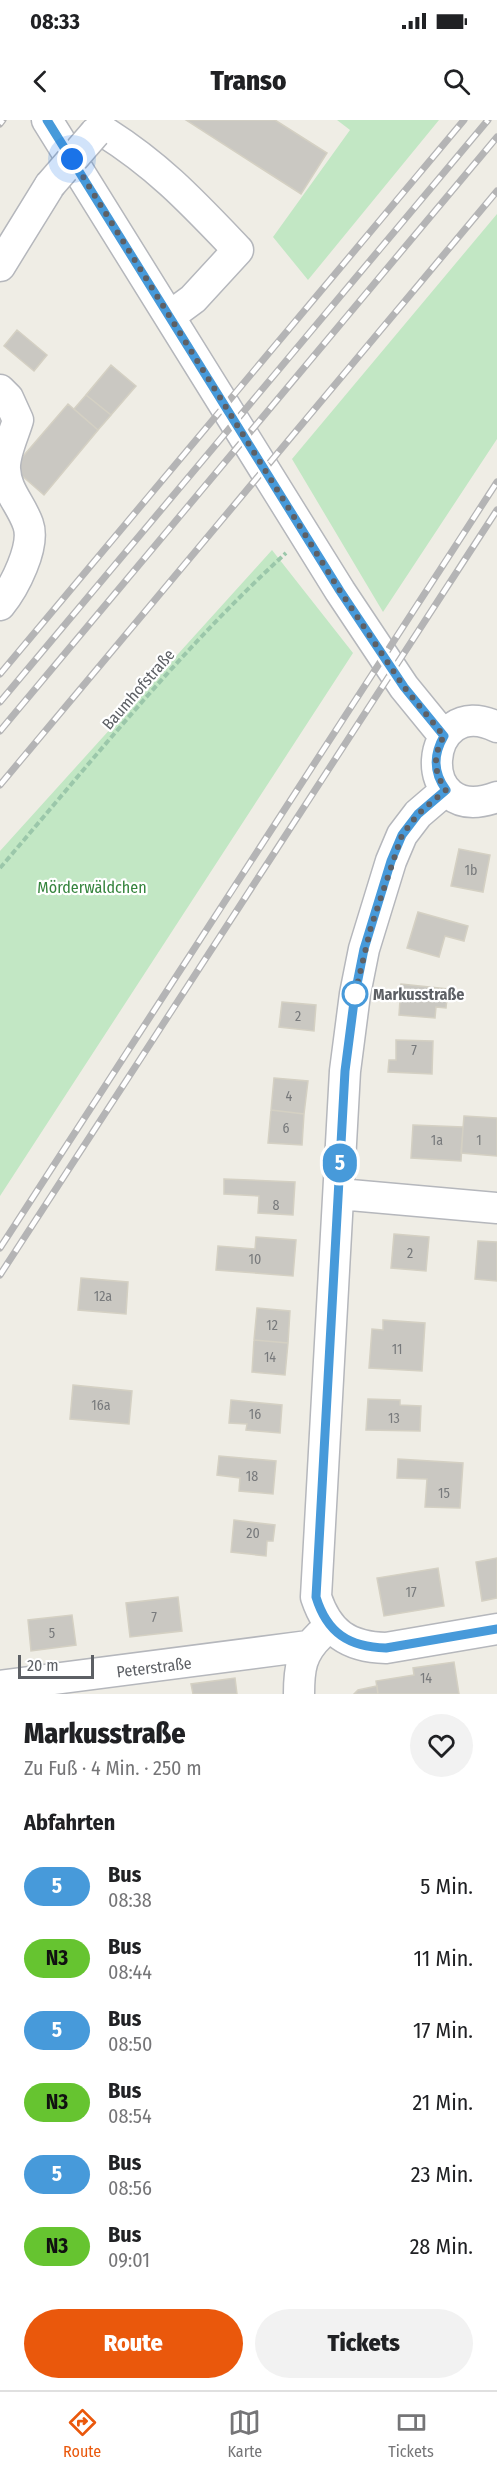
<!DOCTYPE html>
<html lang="de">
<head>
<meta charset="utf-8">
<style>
  :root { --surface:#fff; --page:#f2f2f2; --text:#202124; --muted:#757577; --line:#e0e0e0; --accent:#ea580c }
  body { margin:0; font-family:"Fira Sans Condensed",sans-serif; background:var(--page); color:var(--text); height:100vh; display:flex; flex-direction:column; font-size:22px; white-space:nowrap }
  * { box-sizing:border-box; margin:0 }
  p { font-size:20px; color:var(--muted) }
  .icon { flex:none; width:33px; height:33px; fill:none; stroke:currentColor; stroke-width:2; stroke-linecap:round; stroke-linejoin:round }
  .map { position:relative; height:1574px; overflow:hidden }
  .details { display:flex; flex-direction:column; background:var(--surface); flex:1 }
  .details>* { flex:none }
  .badge { padding:0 12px; border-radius:20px; font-size:21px; line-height:39px }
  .scale { position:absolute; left:18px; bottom:15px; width:76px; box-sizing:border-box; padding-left:6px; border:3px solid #5d6065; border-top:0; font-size:16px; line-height:21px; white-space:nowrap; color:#5d6065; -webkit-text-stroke:4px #fff; paint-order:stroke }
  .you { position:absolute; width:30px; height:30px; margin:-15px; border:4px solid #fff; border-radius:50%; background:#1a73e8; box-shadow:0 0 0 9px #1a73e833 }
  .map>.badge { position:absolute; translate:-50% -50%; box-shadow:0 0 0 3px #fff }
  h2 { padding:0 24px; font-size:22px; line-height:54px }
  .round { display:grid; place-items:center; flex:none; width:63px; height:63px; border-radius:32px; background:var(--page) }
  .overview { display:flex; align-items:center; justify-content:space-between; height:102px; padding:0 24px }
  h1 { font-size:28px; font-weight:800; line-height:45px }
  .cta { display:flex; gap:12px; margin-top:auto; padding:12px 24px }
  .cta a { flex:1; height:69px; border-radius:36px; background:var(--accent); color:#fff; font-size:24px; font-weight:800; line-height:69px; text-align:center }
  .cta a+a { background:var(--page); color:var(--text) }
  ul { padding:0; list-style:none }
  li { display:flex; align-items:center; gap:18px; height:72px; padding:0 24px }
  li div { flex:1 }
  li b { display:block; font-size:22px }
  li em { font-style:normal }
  li .badge { min-width:66px; font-weight:700; text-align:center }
  .status { display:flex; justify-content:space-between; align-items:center; height:42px; padding:0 30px; background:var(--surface); direction:ltr }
  .status svg { height:16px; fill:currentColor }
  header { display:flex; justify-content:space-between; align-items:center; height:78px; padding:0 24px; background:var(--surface); font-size:27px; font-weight:800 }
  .dock { display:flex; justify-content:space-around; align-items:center; height:84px; border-top:2px solid var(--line); background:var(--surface); font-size:16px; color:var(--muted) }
  .dock a { display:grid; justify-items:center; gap:3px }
  .dock .on { color:var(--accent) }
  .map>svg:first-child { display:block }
  .green { fill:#c2e7c4 }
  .building { fill:#cac8c2; stroke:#d4d0c3; stroke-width:1.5 }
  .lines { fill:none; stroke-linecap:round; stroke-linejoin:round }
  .minor-casing { stroke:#b5b7bc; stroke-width:33 }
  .path { stroke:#9bc7aa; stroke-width:4; stroke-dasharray:6 3; stroke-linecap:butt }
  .minor { stroke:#fff; stroke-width:30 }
  .rail-casing { stroke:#b4b4b5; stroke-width:7 }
  .rail { stroke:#fff; stroke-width:4.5; stroke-dasharray:14; stroke-linecap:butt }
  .minor-bridge-casing { stroke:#b5b7bc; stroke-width:33; stroke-linecap:butt }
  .minor-bridge { stroke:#fff; stroke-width:30 }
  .line-casing { stroke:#fff; stroke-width:14 }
  .line { stroke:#479ada; stroke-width:9 }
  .walk { stroke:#5d6065; stroke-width:6; stroke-dasharray:0 10.8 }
  .stop-dot { fill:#fff; stroke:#479ada; stroke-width:3 }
  .labels { text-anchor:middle; stroke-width:4.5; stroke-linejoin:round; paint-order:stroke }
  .number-label { font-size:14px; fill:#787a7c }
  .street-label { font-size:16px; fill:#5d6065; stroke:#fff }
  .park-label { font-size:16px; fill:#35843d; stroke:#fff }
  .stop-label { font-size:16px; font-weight:bold; fill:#5d6065; stroke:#fff; text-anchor:start }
</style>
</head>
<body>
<div class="status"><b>08:33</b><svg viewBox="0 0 49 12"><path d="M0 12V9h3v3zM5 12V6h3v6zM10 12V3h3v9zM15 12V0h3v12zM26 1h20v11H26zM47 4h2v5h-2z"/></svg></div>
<header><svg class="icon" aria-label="back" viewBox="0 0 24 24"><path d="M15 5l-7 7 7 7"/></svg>Transo<svg class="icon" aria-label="search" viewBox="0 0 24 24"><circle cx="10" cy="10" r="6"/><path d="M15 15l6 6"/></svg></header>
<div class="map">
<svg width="497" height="1574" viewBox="0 0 497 1574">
  <rect width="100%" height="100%" fill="#efede5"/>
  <path class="green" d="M337 0H439L308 160 273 117 350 10Z
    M497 94V319L383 492 292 339Z
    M272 430 353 533 0 1076V731Z"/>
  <path class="building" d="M186 0H275L327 33 301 74Z
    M17 210 47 235 34 251 4 226Z
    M111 245 136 266 111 295 86 275Z
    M86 275 111 295 98 310 74 289Z
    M68 284 98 310 44 375 13 348Z
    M459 729 490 735 483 772 451 766Z
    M418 792 468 806 464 821 445 816 439 837 407 828Z
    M401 864 448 869 446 888 436 887 435 898 399 895Z
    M282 882 316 885 314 911 279 907Z
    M396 920 433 921 432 954 388 952 389 940H396Z
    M274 958 308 961 304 994 271 990Z
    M271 990 304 994 302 1025 268 1023Z
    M464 996 497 998V1036L461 1033Z
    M413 1005 463 1007 461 1041 411 1038Z
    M224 1059 295 1062 293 1095 258 1093 259 1076 224 1074Z
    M394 1114 429 1117 426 1151 391 1148Z
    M256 1117 296 1120 293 1156 216 1150 218 1126 255 1129Z
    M478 1121 497 1122V1161L475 1159Z
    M81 1158 128 1162 126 1194 78 1190Z
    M257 1188 290 1191 288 1223 254 1220Z
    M383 1200 425 1203 422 1251 369 1248 372 1209 383 1210Z
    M254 1220 288 1223 285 1255 252 1252Z
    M73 1265 132 1271 129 1304 70 1299Z
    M368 1279 400 1280V1285L421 1286 420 1311 366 1310Z
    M231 1280 282 1285 280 1313 246 1310 247 1304 229 1303Z
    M219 1336 276 1341 273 1374 239 1371 240 1358 217 1355Z
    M398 1339 463 1343 460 1388 425 1387 427 1359 397 1358Z
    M234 1400 275 1405 273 1421H267L266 1436 231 1432Z
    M497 1438V1478L482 1481 476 1442Z
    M438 1448 444 1486 384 1496 377 1458Z
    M178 1477 182 1511 130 1517 126 1483Z
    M72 1495 76 1525 31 1531 28 1500Z
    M454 1542 459 1574H378L376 1561 414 1555 413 1548Z
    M235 1558 237 1574H193L191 1564Z
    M377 1566 378 1574H354L358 1570Z"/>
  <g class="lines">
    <defs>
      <path id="minor" d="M47 0 340 471 404 567 444 616
        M95 13 103 11C159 46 193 83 238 130L193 179 170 196
        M0 146 50 65
        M0 270 8 278 18 300C14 314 4 334 5 349 6 371 21 384 28 404 36 426 14 468 0 485
        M497 607C423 570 411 709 497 677
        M446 670 418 694 402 715 391 741 364 829 355 874 345 951 316 1477C328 1513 348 1527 386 1528L497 1509
        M339 1074 497 1088
        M0 1566 308 1526
        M299 1574C299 1549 301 1533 320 1515"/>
    </defs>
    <use href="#minor" class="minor-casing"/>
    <path class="path" d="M0 748C92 641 181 529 286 433"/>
    <use href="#minor" class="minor"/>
    <defs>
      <path id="rail" d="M0 4 3 0
        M0 554 464 0
        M0 582 488 0
        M0 611 497 17
        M0 665 497 71
        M0 1128 497 362
        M0 1155 497 390"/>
    </defs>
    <use href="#rail" class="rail-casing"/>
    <use href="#rail" class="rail"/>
    <defs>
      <path id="minor-bridge" d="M50 65 95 13"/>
    </defs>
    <use href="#minor-bridge" class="minor-bridge-casing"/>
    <use href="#minor-bridge" class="minor-bridge"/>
  </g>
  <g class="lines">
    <defs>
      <path id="line" d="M47 0 340 471 404 567 444 616C433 635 433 652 446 670L418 694 402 715 391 741 364 829 355 874 345 951 316 1477C327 1513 349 1527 386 1528L497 1509"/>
    </defs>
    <use href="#line" class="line-casing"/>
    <use href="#line" class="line"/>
    <path class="walk" d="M72 39 340 471 404 567 444 616C433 635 433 652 446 670L418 694 402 715 371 807 355 874"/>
  </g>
  <circle class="stop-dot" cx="355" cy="874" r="12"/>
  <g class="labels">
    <g class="number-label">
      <text x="471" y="755">1b</text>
      <text x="298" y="901">2</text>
      <text x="414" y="935">7</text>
      <text x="289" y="981">4</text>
      <text x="286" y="1013">6</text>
      <text x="437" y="1025">1a</text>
      <text x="479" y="1025">1</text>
      <text x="276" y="1090">8</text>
      <text x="410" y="1138">2</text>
      <text x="255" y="1144">10</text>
      <text x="103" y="1181">12a</text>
      <text x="272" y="1210">12</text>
      <text x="397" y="1234">11</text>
      <text x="270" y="1242">14</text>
      <text x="101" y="1290">16a</text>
      <text x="255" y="1299">16</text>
      <text x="394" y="1303">13</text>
      <text x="252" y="1361">18</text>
      <text x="444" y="1378">15</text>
      <text x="253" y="1418">20</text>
      <text x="411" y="1477">17</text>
      <text x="154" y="1502">7</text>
      <text x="52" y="1518">5</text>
      <text x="426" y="1563">14</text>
    </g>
    <g class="street-label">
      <text transform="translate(138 569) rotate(-49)" y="6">Baumhofstraße</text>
      <text transform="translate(154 1547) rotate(-7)" y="6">Peterstraße</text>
    </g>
    <g class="park-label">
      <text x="92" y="773">Mörderwäldchen</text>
    </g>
    <g class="stop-label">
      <text x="373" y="880">Markusstraße</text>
    </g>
  </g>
</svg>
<div class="scale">20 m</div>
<div class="you" style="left:72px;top:39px"></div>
<b class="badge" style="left:340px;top:1043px;background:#479ada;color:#fff">5</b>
</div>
<section class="details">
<div class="overview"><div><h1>Markusstraße</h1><p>Zu Fuß · 4 Min. · 250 m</p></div><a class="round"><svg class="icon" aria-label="heart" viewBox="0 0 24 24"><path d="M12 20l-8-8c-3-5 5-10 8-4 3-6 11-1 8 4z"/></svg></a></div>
<h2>Abfahrten</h2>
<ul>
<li><span class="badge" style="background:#479ada;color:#fff">5</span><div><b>Bus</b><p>08:38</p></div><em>5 Min.</em></li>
<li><span class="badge" style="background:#66c430;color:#111">N3</span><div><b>Bus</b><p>08:44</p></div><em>11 Min.</em></li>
<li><span class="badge" style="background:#479ada;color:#fff">5</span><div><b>Bus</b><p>08:50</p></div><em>17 Min.</em></li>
<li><span class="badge" style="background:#66c430;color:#111">N3</span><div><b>Bus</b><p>08:54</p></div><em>21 Min.</em></li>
<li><span class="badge" style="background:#479ada;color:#fff">5</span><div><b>Bus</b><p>08:56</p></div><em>23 Min.</em></li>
<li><span class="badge" style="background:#66c430;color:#111">N3</span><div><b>Bus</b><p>09:01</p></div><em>28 Min.</em></li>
</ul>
<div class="cta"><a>Route</a><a>Tickets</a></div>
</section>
<nav class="dock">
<a class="on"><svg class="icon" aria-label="directions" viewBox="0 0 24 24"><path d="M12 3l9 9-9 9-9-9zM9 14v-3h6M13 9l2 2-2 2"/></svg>Route</a>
<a><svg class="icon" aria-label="map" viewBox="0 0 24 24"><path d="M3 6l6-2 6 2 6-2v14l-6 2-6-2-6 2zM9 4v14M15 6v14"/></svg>Karte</a>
<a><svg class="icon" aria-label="tickets" viewBox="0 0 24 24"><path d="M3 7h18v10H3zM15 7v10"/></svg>Tickets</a>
</nav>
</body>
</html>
